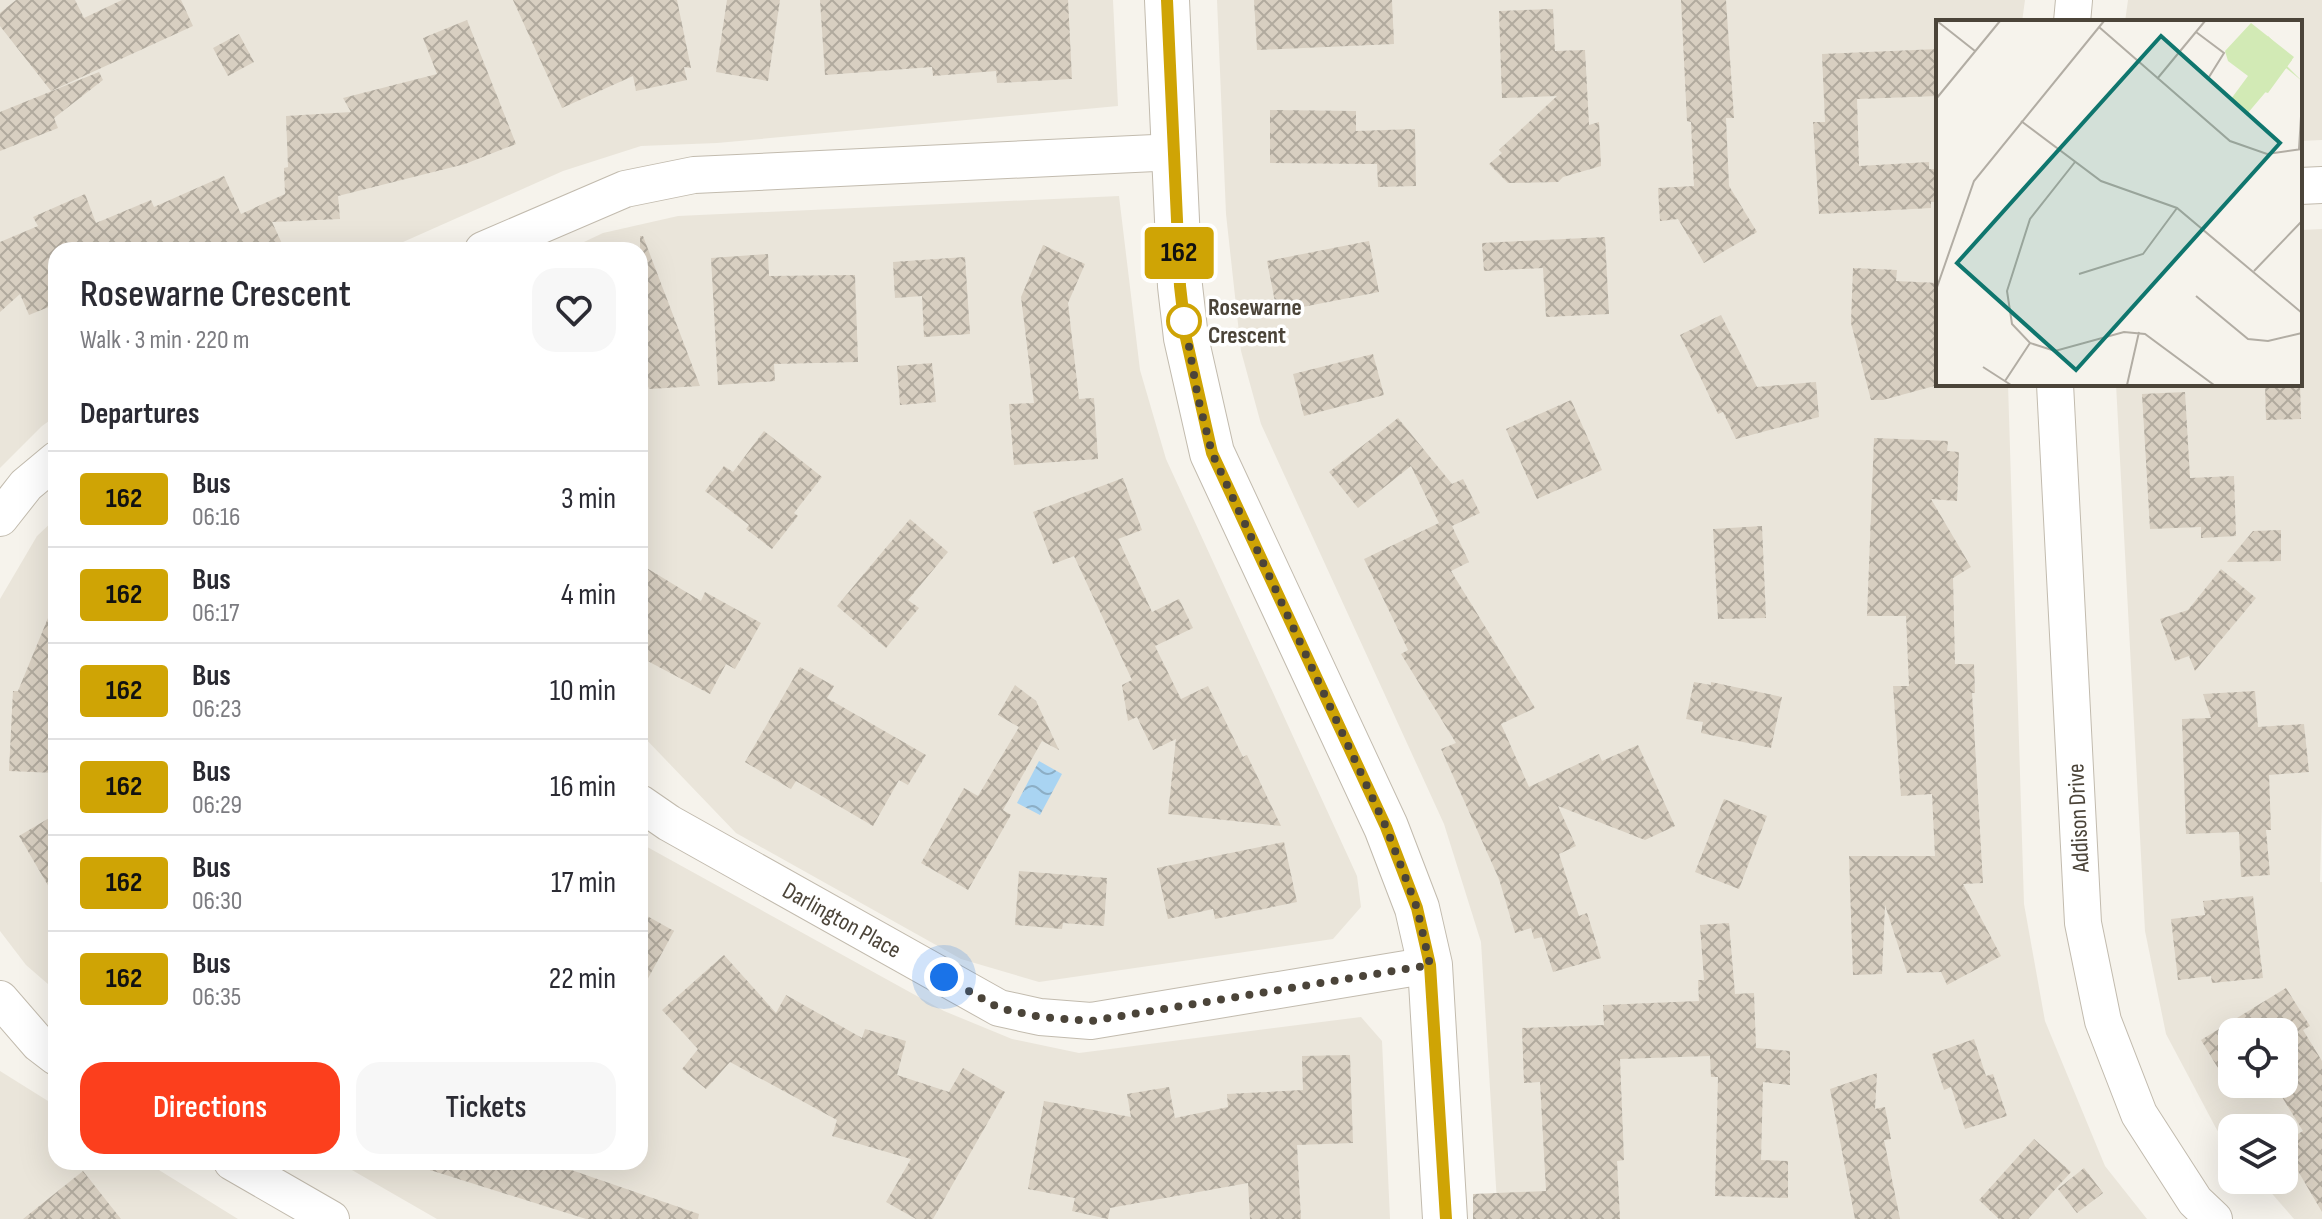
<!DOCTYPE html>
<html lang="en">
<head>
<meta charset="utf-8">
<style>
  :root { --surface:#fff; --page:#f7f7f7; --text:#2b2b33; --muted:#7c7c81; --line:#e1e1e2; --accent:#fc3f1d }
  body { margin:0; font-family:"Sofia Sans Condensed",sans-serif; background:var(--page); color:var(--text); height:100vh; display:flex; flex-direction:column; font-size:30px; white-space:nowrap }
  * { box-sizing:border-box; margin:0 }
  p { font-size:26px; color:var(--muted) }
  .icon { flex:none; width:44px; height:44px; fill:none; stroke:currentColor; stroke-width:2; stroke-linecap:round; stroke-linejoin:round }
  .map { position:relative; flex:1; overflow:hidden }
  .details { position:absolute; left:48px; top:242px; width:600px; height:928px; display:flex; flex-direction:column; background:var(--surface); border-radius:24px; box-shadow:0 8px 32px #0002 }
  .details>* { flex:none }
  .badge { padding:0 16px; border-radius:6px; font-size:28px; line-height:52px }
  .controls { position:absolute; left:2218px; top:1018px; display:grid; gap:16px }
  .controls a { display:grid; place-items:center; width:80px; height:80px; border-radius:16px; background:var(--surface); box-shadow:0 8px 32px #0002; font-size:40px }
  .you { position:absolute; width:40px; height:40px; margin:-20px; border:6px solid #fff; border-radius:50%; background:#1a73e8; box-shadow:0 0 0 12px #1a73e833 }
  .map>.badge { position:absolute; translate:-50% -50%; box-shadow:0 0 0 4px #fff }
  h2 { padding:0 32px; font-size:30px; line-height:72px }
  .round { display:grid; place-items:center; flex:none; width:84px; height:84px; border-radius:24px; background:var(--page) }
  .headline { display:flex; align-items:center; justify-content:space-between; height:136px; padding:0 32px }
  h1 { font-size:38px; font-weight:600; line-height:60px }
  .cta { display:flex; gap:16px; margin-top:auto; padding:16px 32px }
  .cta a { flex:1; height:92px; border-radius:24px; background:var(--accent); color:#fff; font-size:32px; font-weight:600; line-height:92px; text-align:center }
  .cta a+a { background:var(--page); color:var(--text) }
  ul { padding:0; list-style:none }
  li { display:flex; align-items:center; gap:24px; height:96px; padding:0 32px; border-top:2px solid var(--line) }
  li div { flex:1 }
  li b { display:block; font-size:30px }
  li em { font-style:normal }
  li .badge { min-width:88px; font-weight:700; text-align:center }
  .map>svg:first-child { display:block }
  .residential { fill:#eae5da; fill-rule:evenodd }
  .water { fill:url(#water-waves) }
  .building { fill:url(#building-cross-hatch) }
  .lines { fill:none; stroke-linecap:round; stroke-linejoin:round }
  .minor-casing { stroke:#c2bbae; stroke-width:38 }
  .tertiary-casing { stroke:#c2bbae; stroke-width:46 }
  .minor { stroke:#fff; stroke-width:36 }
  .tertiary { stroke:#fff; stroke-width:44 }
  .line-casing { stroke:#fff; stroke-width:18 }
  .line { stroke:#cfa405; stroke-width:12 }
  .walk { stroke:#4b4439; stroke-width:8; stroke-dasharray:0 14.4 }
  .stop-dot { fill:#fff; stroke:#cfa405; stroke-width:4 }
  .labels { text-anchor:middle; stroke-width:7; stroke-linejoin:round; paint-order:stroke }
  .stop-label { font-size:24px; font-weight:bold; fill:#4b4439; stroke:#fff; text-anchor:start }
  .street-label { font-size:24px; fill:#4b4439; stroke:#fff }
  .inset-road { fill:none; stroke:#b2ada4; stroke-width:2 }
  .view { fill:#0f766e; fill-opacity:0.15; stroke:#0f766e; stroke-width:4 }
  .inset-edge { fill:none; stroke:#4b4439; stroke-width:4 }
</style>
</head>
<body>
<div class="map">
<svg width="2322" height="1219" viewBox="0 0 2322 1219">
  <defs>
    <pattern id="water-waves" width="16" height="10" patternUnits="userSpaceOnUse" patternTransform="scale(2)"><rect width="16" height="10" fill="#a9d4f2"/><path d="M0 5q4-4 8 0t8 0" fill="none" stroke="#8caec5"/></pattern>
    <pattern id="building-cross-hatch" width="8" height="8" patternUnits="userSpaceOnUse" patternTransform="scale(2)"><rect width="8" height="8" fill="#d8cfc1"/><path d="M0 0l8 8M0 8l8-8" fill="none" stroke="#b1aa9e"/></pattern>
  </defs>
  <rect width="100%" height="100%" fill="#f6f3ec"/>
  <path class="residential" d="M0 0H1113L1118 106 717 143 641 146 563 171 385 250H56V416L42 426 0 468Z
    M1217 0H2025L2022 22H1938V384H2008L2024 904 2045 1021 2105 1166 2147 1219H1498L1481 942 1444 824 1261 424 1241 351 1226 214Z
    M2128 0H2322V140L2300 141V22H2125Z
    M1119 196 1140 370 1166 459 1357 876 1361 907 1333 939 1039 982 961 959 736 833 640 733V250H567L603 233 678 216Z
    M2322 229V803L2320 882H2322V1219H2294L2260 1180H2284V1128H2232V1148L2217 1130 2166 1034 2145 931 2116 384H2300V230ZM2232 1032H2284V1084H2232Z
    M56 518V991L26 965 0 931V599L37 536Z
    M640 843 944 1011 1012 1039 1079 1053 1361 1017 1382 1041 1390 1219H437L338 1162H640Z
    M0 1071 56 1106V1162H146L238 1219H0Z"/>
  <path class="water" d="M1039 761 1062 774 1040 815 1017 803Z"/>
  <path class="building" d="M16 0H75L84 18 122 0H181L193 26 51 91 0 26V13Z
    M513 0H677L691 68 684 67 687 80 636 91 633 76 562 108Z
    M727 0H780L768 81 716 72Z
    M820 0H1068L1072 79 997 83 996 71 933 76 932 67 825 75Z
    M1254 0H1392L1394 44 1257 50Z
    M1681 0H1726L1734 118H1726L1729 186 1757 232 1704 263 1678 219 1660 221 1658 188 1694 186 1691 122 1687 121Z
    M1553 9 1555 51 1585 50 1589 125 1599 122 1601 166 1563 177 1558 182 1508 183 1489 164 1502 153 1499 150 1557 96 1502 98 1499 11Z
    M467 20 516 144 465 164 338 196 340 219 272 222 285 250H56V304L29 315 20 294 0 312V242L38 226 33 217 85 194 96 223 151 200 154 207 224 176 241 214 285 194 284 168 288 167 286 116 351 112 343 98 437 74 423 38Z
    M239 34 254 62 228 76 213 48Z
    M1938 49V96L1857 99 1859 166 1929 162V169H1938V202H1931V208L1819 214 1813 122H1825L1822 54Z
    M99 72 103 80 54 118 58 128 0 151V112Z
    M1270 110 1356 111V131L1415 129 1416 186 1378 187 1377 164 1270 163Z
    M640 236H643L700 386 649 389 640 365Z
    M1605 237 1609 314 1546 317 1543 268 1484 271 1482 243Z
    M1369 241 1379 292 1277 312 1267 261Z
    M1043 245 1085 264 1068 303 1079 399 1094 398 1098 459 1014 465 1009 404 1034 403 1021 297Z
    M768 254 769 276 855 275 858 362 774 364 775 381 718 385 711 258Z
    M965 257 970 334 924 337 922 296 895 298 893 262Z
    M1853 268 1897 270 1896 281 1938 283V385L1883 400H1871L1851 323Z
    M1721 315 1757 387 1816 382 1819 417 1736 439 1723 412 1718 414 1680 335Z
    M1373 354 1384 395 1304 416 1293 374Z
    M932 363 936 402 900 405 897 366Z
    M2265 384H2300L2301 419 2266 420Z
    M2185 392 2190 478 2234 476 2236 536 2201 538V527L2150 529 2142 394Z
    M1571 400 1602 470 1537 499 1506 429Z
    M1398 418 1452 484 1463 479 1480 513 1452 526 1469 562 1451 571 1535 708 1501 724 1529 787 1599 754 1602 761 1638 745 1675 826 1645 840 1558 806 1576 846 1559 854 1579 916 1587 913 1601 958 1553 972 1542 937 1534 939 1531 928 1515 933 1499 879 1441 749 1456 743 1401 654 1408 650 1364 559 1439 523 1411 466 1358 508 1329 472Z
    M764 431 822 477 794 513 798 516 772 549 746 529 749 525 705 491 724 466 733 472Z
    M1874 438 1948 441 1947 451 1959 452 1957 501 1931 499 1971 567 1953 578 1955 664H1974L1975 693H1972L1983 883 1963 884 2001 956 1947 985 1941 972 1907 973 1885 905 1882 974 1853 975 1849 856H1935L1932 794 1901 796 1893 686H1909L1906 616H1867Z
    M1123 478 1142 530 1118 539 1152 612 1179 599 1193 628 1155 646 1181 699 1208 686 1243 757 1247 755 1281 826 1168 814 1176 739 1153 750 1137 717 1128 721 1122 685 1132 680 1074 556 1053 564 1033 512Z
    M910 519 948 552 908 600 919 608 886 648 837 606Z
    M1762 526 1766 618 1718 619 1713 529Z
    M2281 530V561L2227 562 2253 531Z
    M640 564 701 601 705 592 761 623 735 669 726 664 710 694 640 657Z
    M2221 569 2256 598 2195 671 2189 656 2175 661 2160 619 2188 610Z
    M55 601 56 773 9 771 13 691H18Z
    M800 667 834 686 827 698 926 755 908 785 899 780 873 826 796 781 791 789 745 762Z
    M1694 682 1711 685V682L1782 697 1771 748 1701 733 1703 722 1686 719Z
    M1015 685 1036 701 1059 750 1042 741 1003 810 1011 815 968 890 921 863 964 788 978 796 1019 727 998 715Z
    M2255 691 2258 727 2304 724 2309 772 2269 775 2271 830H2266L2270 875 2241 877 2239 832 2186 834 2182 719 2211 718 2203 694Z
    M1724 799 1767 816 1739 889 1695 872Z
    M56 814V899L19 836Z
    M1284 842 1297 902 1215 919 1213 909 1168 919 1157 868Z
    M1019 871 1107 878 1104 926 1063 923 1062 929 1015 925Z
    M2253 896 2263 978 2212 983 2211 976 2178 980 2171 919 2205 915 2203 901Z
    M640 912 674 931 640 993Z
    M1729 923 1735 994 1754 993 1756 1048 1790 1051V1085L1763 1082 1761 1160 1788 1161V1198L1715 1196 1718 1077H1711L1710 1056 1620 1059 1624 1160 1617 1161 1620 1219H1473V1194L1546 1191 1540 1082 1524 1083 1522 1028 1604 1025 1603 1005 1699 1001 1698 980H1704L1700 925Z
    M724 955 776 1013 786 995 862 1038 865 1029 906 1041 897 1075 949 1092 963 1068 1005 1092 933 1219H916L886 1202 911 1159 832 1136 837 1120 730 1062 706 1089 682 1069 698 1049 662 1010Z
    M2286 988 2310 1026 2303 1030 2322 1061V1212L2284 1147V1142L2303 1131 2274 1084H2284V1032H2232V1074L2224 1078 2201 1040Z
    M1974 1039 1986 1076 1993 1074 2007 1116 1965 1129 1951 1087 1944 1090 1932 1054Z
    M1350 1055 1353 1143 1297 1145 1301 1219H1250L1248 1183 1110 1208 1108 1219 1072 1211 1075 1198 1028 1189 1044 1101 1131 1117 1127 1094 1169 1087 1175 1118 1228 1107 1227 1094 1303 1090 1302 1056Z
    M1877 1073 1875 1109 1885 1107 1891 1139 1884 1140 1900 1219H1855L1830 1089Z
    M2034 1139 2071 1172 2028 1219H1999L1979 1200Z
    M432 1162H548L699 1214 698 1219H586L430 1170Z
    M2084 1168 2103 1193 2077 1213 2058 1189Z
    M83 1171 121 1219H23Z"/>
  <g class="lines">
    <defs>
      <path id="minor" d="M2072 22 2074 0
        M2300 186 2322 185
        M483 250 625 189 694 175 1176 152
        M2055 384 2083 923 2103 1021 2139 1114 2195 1201 2214 1219
        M0 518 26 485 56 460
        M640 803 669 823 999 1008 1040 1017 1091 1021 1430 965
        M0 999 39 1044 56 1057
        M232 1162 331 1219"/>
      <path id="tertiary" d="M1167 0 1180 286 1186 338 1212 453 1386 827 1417 908 1430 965 1445 1219"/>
    </defs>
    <use href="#minor" class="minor-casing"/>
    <use href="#tertiary" class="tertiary-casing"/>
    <use href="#minor" class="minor"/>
    <use href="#tertiary" class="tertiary"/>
  </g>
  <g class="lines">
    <defs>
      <path id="line" d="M1167 0 1180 286 1186 338 1212 453 1386 827 1417 908 1430 965 1446 1219"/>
    </defs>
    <use href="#line" class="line-casing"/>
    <use href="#line" class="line"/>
    <path class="walk" d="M944 977 999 1008 1040 1017 1091 1021 1430 965 1417 908 1386 827 1212 453 1198 398 1183 312 1184 321"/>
  </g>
  <circle class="stop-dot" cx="1184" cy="321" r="16"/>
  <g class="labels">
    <g class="stop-label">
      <text x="1208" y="315">Rosewarne<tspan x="1208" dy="28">Crescent</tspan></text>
    </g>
    <g class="street-label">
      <text transform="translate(2078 818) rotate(-93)" y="8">Addison Drive</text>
      <text transform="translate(842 920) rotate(29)" y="8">Darlington Place</text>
    </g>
  </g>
  <g transform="translate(1936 20)">
    <rect width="366" height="366" fill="#f6f3ec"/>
    <path d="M315 3 358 37 351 46 366 61 350 48 311 94 295 79 312 56 292 41 289 31Z" fill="#d2eab5"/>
    <path d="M332 16 356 40 332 73 325 71 326 66 345 46 346 36 330 20Z" fill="#d2eab5"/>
    <path class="inset-road" d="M1 1 39 31M163 7 294 121 331 134 366 129M260 12 288 33 273 57M221 59 269 1M0 79 64 1M85 101 165 161 241 188 366 293M363 129 366 80M139 142 94 199 71 271 76 304 94 323 119 331 188 312 209 314 278 365M318 251 366 201M143 254 207 234 241 188M0 270 38 161 168 1M260 276 312 319 332 321 366 313M47 347 75 365M69 361 94 323M191 365 203 312"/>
    <path class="view" d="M225 16 344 123 140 350 21 243Z"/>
    <rect width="366" height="366" class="inset-edge"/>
  </g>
</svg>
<div class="controls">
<a><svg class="icon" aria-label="locate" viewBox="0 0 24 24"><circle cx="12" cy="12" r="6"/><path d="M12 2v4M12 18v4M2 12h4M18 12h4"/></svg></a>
<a><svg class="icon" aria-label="layers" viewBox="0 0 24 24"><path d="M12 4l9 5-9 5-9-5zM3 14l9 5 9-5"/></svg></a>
</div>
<div class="you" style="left:944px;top:977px"></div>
<b class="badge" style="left:1179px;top:253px;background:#cfa405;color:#111">162</b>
<section class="details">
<div class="headline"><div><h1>Rosewarne Crescent</h1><p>Walk · 3 min · 220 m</p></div><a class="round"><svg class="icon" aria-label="heart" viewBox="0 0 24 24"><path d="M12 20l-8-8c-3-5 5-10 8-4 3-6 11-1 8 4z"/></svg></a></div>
<h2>Departures</h2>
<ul>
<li><span class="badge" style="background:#cfa405;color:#111">162</span><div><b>Bus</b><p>06:16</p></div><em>3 min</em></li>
<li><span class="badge" style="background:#cfa405;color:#111">162</span><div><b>Bus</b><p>06:17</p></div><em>4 min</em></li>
<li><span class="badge" style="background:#cfa405;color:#111">162</span><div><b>Bus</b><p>06:23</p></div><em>10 min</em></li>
<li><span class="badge" style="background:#cfa405;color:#111">162</span><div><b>Bus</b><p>06:29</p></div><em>16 min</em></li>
<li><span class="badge" style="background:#cfa405;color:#111">162</span><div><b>Bus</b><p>06:30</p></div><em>17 min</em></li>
<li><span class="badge" style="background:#cfa405;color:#111">162</span><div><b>Bus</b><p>06:35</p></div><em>22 min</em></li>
</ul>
<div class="cta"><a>Directions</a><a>Tickets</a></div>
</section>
</div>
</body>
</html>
